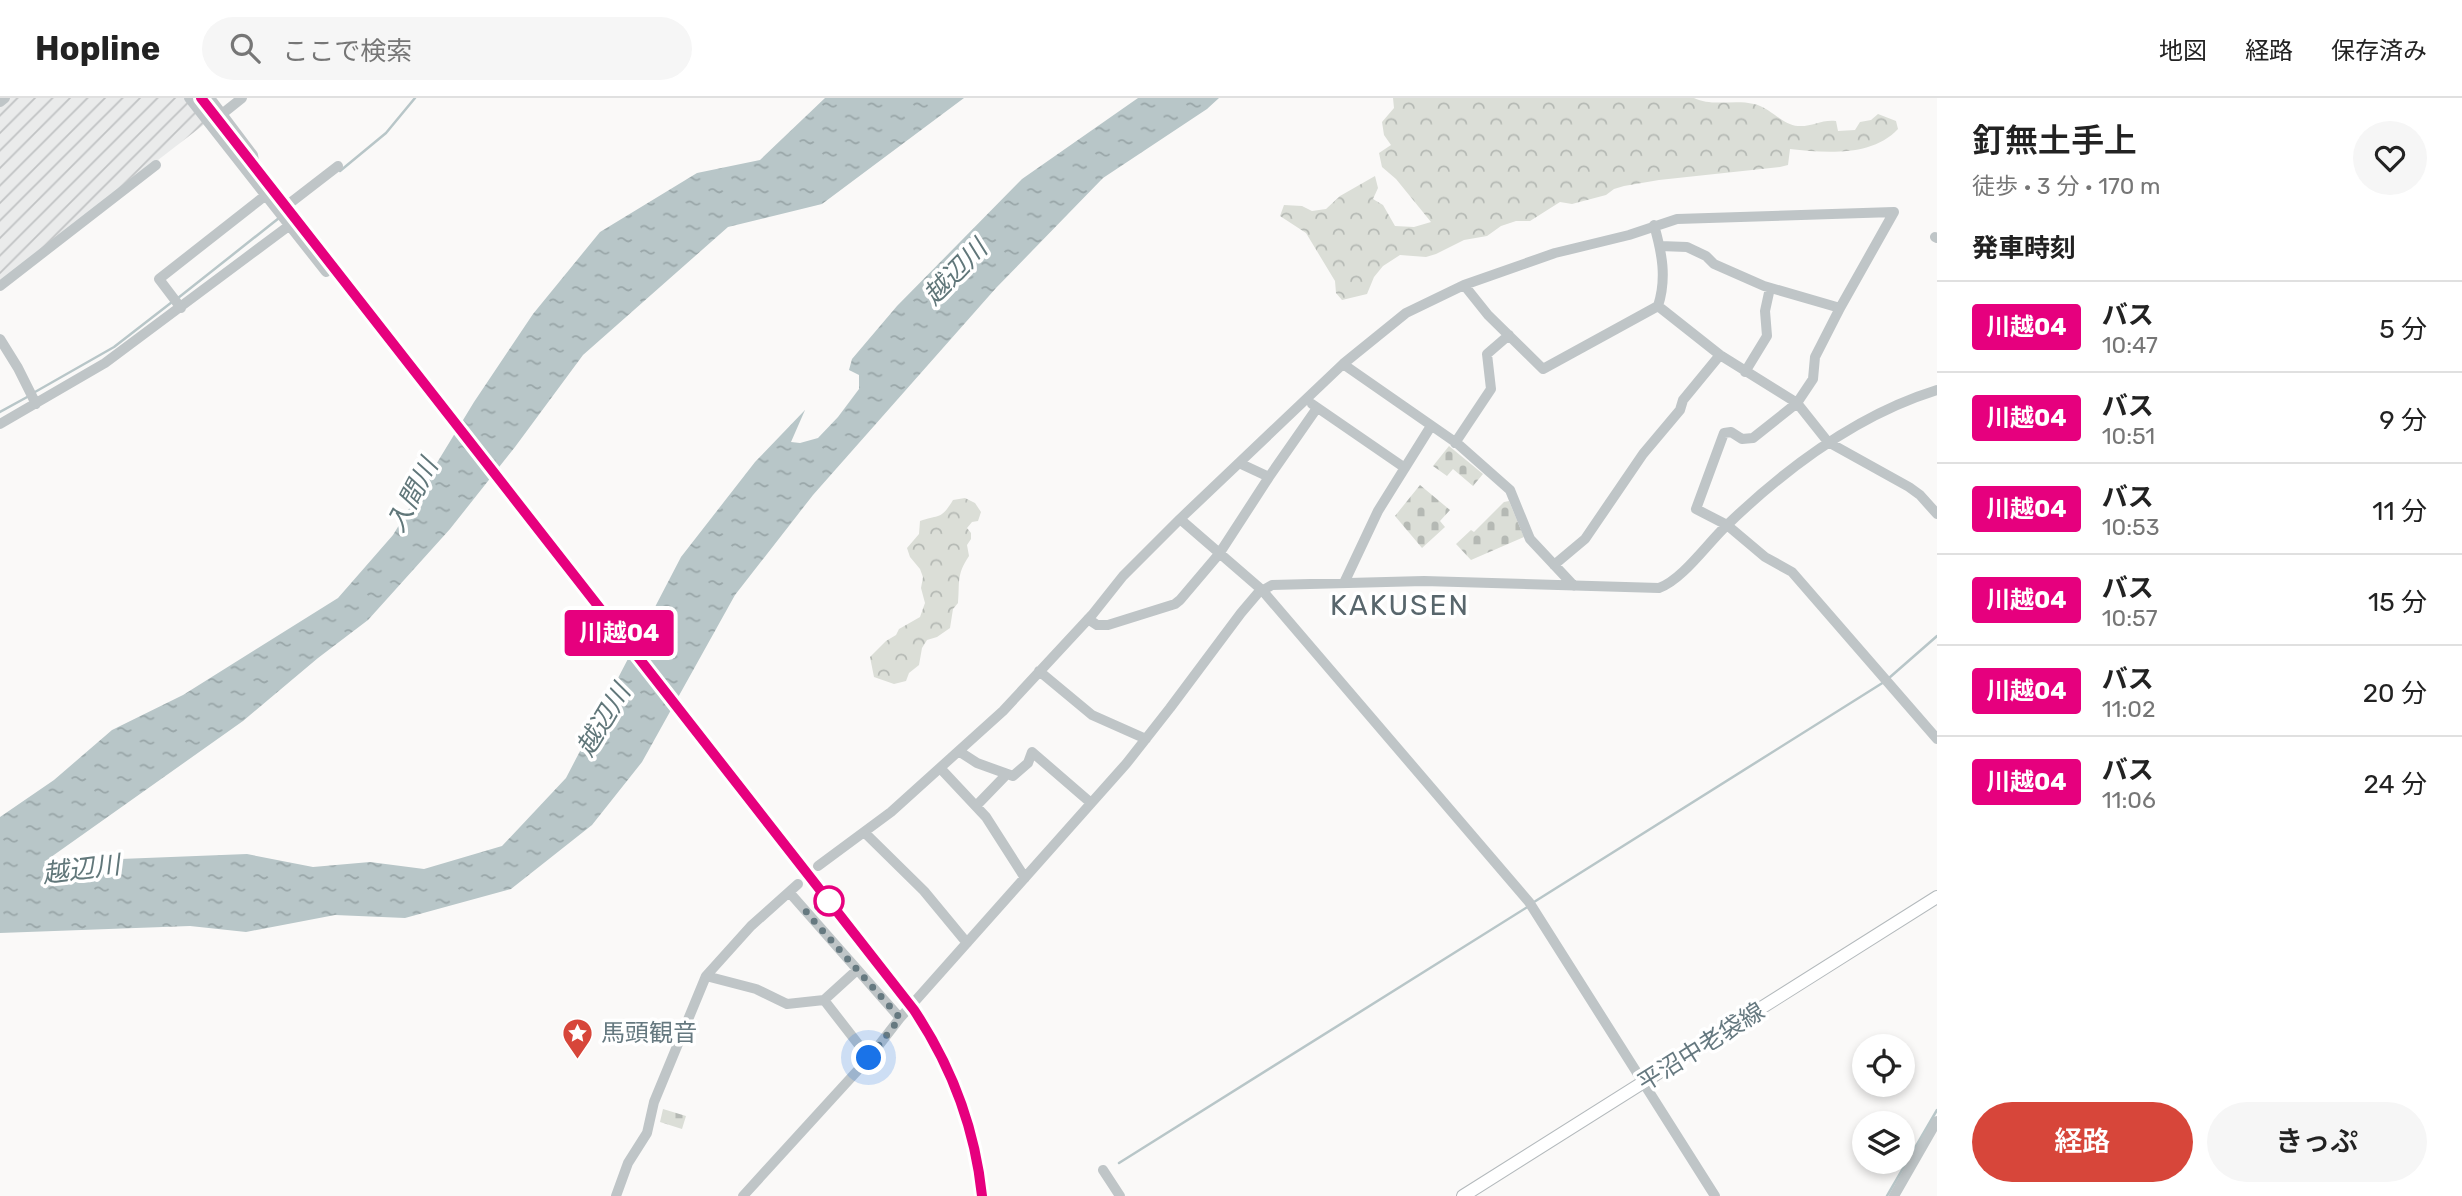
<!DOCTYPE html>
<html lang="ja">
<head>
<meta charset="utf-8">
<style>
  :root { --surface:#fff; --page:#f6f6f6; --text:#222; --muted:#767676; --line:#e0e0e0; --accent:#d7463a }
  body { margin:0; font-family:Rubik,"Noto Sans JP",sans-serif; background:var(--page); color:var(--text); height:100vh; display:flex; flex-direction:column; font-size:26px; white-space:nowrap }
  * { box-sizing:border-box; margin:0 }
  p { font-size:23px; color:var(--muted) }
  .icon { flex:none; width:38px; height:38px; fill:none; stroke:currentColor; stroke-width:2; stroke-linecap:round; stroke-linejoin:round }
  .map { position:relative; flex:1; overflow:hidden }
  .details { display:flex; flex-direction:column; background:var(--surface); width:525px }
  .details>* { flex:none }
  .badge { padding:0 14px; border-radius:5px; font-size:24px; line-height:46px }
  .fabs { position:absolute; left:1852px; top:936px; display:grid; gap:14px }
  .fabs a { display:grid; place-items:center; width:63px; height:63px; border-radius:50%; background:var(--surface); box-shadow:0 4px 10px #0003; font-size:35px }
  .you { position:absolute; width:35px; height:35px; margin:-18px; border:5px solid #fff; border-radius:50%; background:#1a73e8; box-shadow:0 0 0 10px #1a73e833 }
  .map>.badge { position:absolute; translate:-50% -50%; box-shadow:0 0 0 4px #fff }
  h2 { padding:0 35px; font-size:26px; line-height:63px }
  .round { display:grid; place-items:center; flex:none; width:74px; height:74px; border-radius:37px; background:var(--page) }
  .summary { display:flex; align-items:center; justify-content:space-between; height:119px; padding:0 35px }
  h1 { font-size:33px; font-weight:600; line-height:52px }
  .primary-button { display:flex; gap:14px; margin-top:auto; padding:14px 35px }
  .primary-button a { flex:1; height:80px; border-radius:42px; background:var(--accent); color:#fff; font-size:28px; font-weight:600; line-height:80px; text-align:center }
  .primary-button a+a { background:var(--page); color:var(--text) }
  ul { padding:0; list-style:none }
  li { display:flex; align-items:center; gap:21px; height:91px; padding:0 35px; border-top:2px solid var(--line) }
  li div { flex:1 }
  li b { display:block; font-size:26px }
  li em { font-style:normal }
  li .badge { min-width:77px; font-weight:700; text-align:center }
  header { display:flex; align-items:center; gap:42px; box-sizing:border-box; height:98px; padding:0 35px; background:var(--surface); border-bottom:2px solid var(--line) }
  header strong { font-size:33px }
  nav { display:flex; gap:38px; margin-inline-start:auto; font-size:24px }
  .search { width:490px; height:63px; background:var(--page); display:flex; align-items:center; gap:18px; box-sizing:border-box; padding:0 24px; border-radius:38px; color:var(--muted); font-size:26px }
  main { display:flex; flex:1; min-height:0 }
  .map>svg:first-child { display:block }
  .industrial { fill:url(#industrial-furrows) }
  .forest { fill:url(#forest-crowns) }
  .cemetery { fill:url(#cemetery-stones) }
  .water { fill:url(#water-ripples) }
  .lines { fill:none; stroke-linecap:round; stroke-linejoin:round }
  .stream { stroke:#b8c6c8; stroke-width:2.5 }
  .major-casing { stroke:#b3b9bc; stroke-width:14 }
  .minor { stroke:#bfc5c7; stroke-width:10 }
  .major { stroke:#fff; stroke-width:12 }
  .major-bridge-casing { stroke:#b3b9bc; stroke-width:14; stroke-linecap:butt }
  .major-bridge { stroke:#fff; stroke-width:12 }
  .line-casing { stroke:#fff; stroke-width:16 }
  .line { stroke:#e6007e; stroke-width:10 }
  .walk { stroke:#667980; stroke-width:7; stroke-dasharray:0 12.6 }
  .stop-dot { fill:#fff; stroke:#e6007e; stroke-width:3.5 }
  .labels { text-anchor:middle; stroke-width:7; stroke-linejoin:round; paint-order:stroke }
  .poi-label { font-size:24px; fill:#667980; stroke:#fff; text-anchor:start }
  .street-label { font-size:24px; fill:#667980; stroke:#fff }
  .water-label { font-size:26px; font-style:italic; fill:#61777a; stroke:#fff }
  .quarter-label { font-size:28px; letter-spacing:2px; fill:#58666c; stroke:#fff }
</style>
</head>
<body>
<header>
<strong>Hopline</strong>
<div class="search"><svg class="icon" aria-label="search" viewBox="0 0 24 24"><circle cx="10" cy="10" r="6"/><path d="M15 15l6 6"/></svg>ここで検索</div>
<nav><a>地図</a><a>経路</a><a>保存済み</a></nav>
</header>
<main>
<div class="map">
<svg width="1937" height="1098" viewBox="0 0 1937 1098">
  <defs>
    <pattern id="industrial-furrows" width="10" height="10" patternUnits="userSpaceOnUse" patternTransform="scale(1.75)"><rect width="10" height="10" fill="#eaebeb"/><path d="M-1 1l2-2M0 10L10 0M9 11l2-2" fill="none" stroke="#c1c3c4"/></pattern>
    <pattern id="forest-crowns" width="20" height="18" patternUnits="userSpaceOnUse" patternTransform="scale(1.75)"><rect width="20" height="18" fill="#dbded7"/><path d="M2 6a3 3 0 1 1 6 0M12 15a3 3 0 1 1 6 0" fill="none" stroke="#b5b9b4"/></pattern>
    <pattern id="cemetery-stones" width="16" height="16" patternUnits="userSpaceOnUse" patternTransform="scale(1.75)"><rect width="16" height="16" fill="#dbded7"/><path d="M2 7V4a2 2 0 0 1 4 0v3zM10 15v-3a2 2 0 0 1 4 0v3z" fill="#b5b9b4"/></pattern>
    <pattern id="water-ripples" width="26" height="14" patternUnits="userSpaceOnUse" patternTransform="scale(1.75)"><rect width="26" height="14" fill="#b8c6c8"/><path d="M2 4q2-2 4 0t4 0M15 11q2-2 4 0t4 0" fill="none" stroke="#99a6a8"/></pattern>
  </defs>
  <rect width="100%" height="100%" fill="#faf9f8"/>
  <path class="industrial" d="M10 0H186L206 25 0 184V8Z"/>
  <path class="forest" d="M1393 0H1694C1712 9 1734 1 1754 6 1771 10 1781 26 1798 28 1812 29 1822 21 1836 23L1838 33 1855 32 1860 24 1871 22 1878 16 1896 23 1898 31C1872 59 1825 55 1790 51L1788 67 1780 69 1659 82 1624 88 1614 91 1606 97 1572 106 1560 104 1530 123H1516L1501 128 1487 138 1464 142 1436 156 1426 159 1400 157 1383 168 1374 179 1367 196 1342 202 1336 195 1335 183 1306 135 1280 118 1284 107 1302 108 1312 113 1326 111 1340 98 1375 78 1378 90 1373 101 1383 107 1395 128 1414 129 1431 124 1396 81 1382 69 1379 55 1391 47 1384 37 1382 24 1394 10Z
    M965 400 975 405 981 414 978 423 972 424 967 430 971 435V441L967 447 969 458C956 477 960 485 958 505L953 511 950 530 937 539 927 542 922 550 919 567 909 575 906 583 894 586 874 579 870 559 886 543 896 537 899 531 920 519 925 505 921 490 923 479 920 471 910 459 907 450 919 436 920 423C940 416 941 422 953 402Z"/>
  <path class="cemetery" d="M1449 348 1483 376 1473 388 1453 371 1447 378 1433 368Z
    M1420 387 1450 412 1440 423 1445 429 1422 450 1395 418Z
    M1509 403 1524 439 1471 462 1456 446 1471 432 1474 434 1504 404Z
    M663 1011 686 1018 682 1031 660 1024Z"/>
  <path class="water" d="M825 0H964L822 106 728 129 583 257 515 349 450 431 368 522 318 560 243 623 44 764 247 756 313 769 370 764 424 771 502 748 566 680 681 459 755 364 805 312 791 344 800 345 818 340 838 319 859 291V277L849 272 852 261 897 208 1022 81 1138 0H1219L1207 11 1103 80 996 190 813 397 735 497 642 664 592 727 511 791 405 820 335 817 246 834 190 828 0 835V719L54 682 112 632 183 597 338 500 393 437 474 304 533 216 600 134 697 75 760 62Z"/>
  <g class="lines">
    <path class="stream" d="M340 73 386 35 415 0
      M178 200 279 120
      M35 294 114 249 172 204
      M0 314 29 298
      M1889 580 1937 538
      M1534 804 1884 584
      M1119 1065 1529 808
      M1887 1098 1937 1012"/>
    <defs>
      <path id="major" d="M556 454 908 904
        M914 912C951 969 975 1030 982 1098
        M1463 1098 1937 799"/>
    </defs>
    <use href="#major" class="major-casing"/>
    <path class="minor" d="M189 0 326 174
      M210 0 253 57 255 69
      M0 4 5 0
      M222 16 242 0
      M281 112 338 68
      M1654 127C1662 155 1667 180 1658 208L1720 257 1797 305 1828 344 1909 389 1920 397 1937 416
      M1935 139 1937 140
      M1660 148 1687 149 1706 158 1714 166 1764 188 1840 210
      M1464 187 1488 217 1543 271 1658 208
      M0 188 156 67
      M181 210 159 181 266 97
      M0 241 18 270 36 306
      M1343 266 1458 346 1510 392 1530 441 1574 488
      M1745 274 1767 238 1765 213 1770 190
      M1312 306 1405 370
      M0 326 105 265 290 127
      M1455 345 1491 291 1487 256 1509 237
      M1239 365 1269 379
      M1180 421 1262 492 1529 804 1715 1098
      M1554 467 1585 441 1643 356 1680 312 1683 302 1720 257
      M1344 485 1378 413 1431 328
      M1088 521 1097 527H1108L1175 506 1180 502 1219 456 1269 379 1317 310
      M1039 573 1092 617 1146 641
      M960 654 977 665 1013 678 1028 665 1032 654 1091 705
      M941 671 986 719 1025 780
      M976 708 1007 676
      M864 734 924 793 967 845
      M818 768 891 714 1003 613 1092 517 1123 478 1180 421 1343 266 1406 215 1464 187 1555 155 1629 137 1677 121 1894 114 1840 210 1815 259 1813 281 1797 305 1753 340 1742 341 1731 334 1724 335 1696 411 1727 427 1765 459 1792 474 1937 641
      M789 794 900 920
      M706 878 756 891 787 906 824 902 869 960
      M824 902 857 872
      M1103 1072 1120 1098
      M616 1098 628 1065 647 1035 654 1004 706 878 751 828 798 786
      M743 1098 869 960 900 920 1126 666 1170 610 1241 515 1258 495 1272 487 1424 483 1659 490C1682 482 1707 446 1726 428 1786 370 1856 317 1937 292
      M1894 1098 1937 1023"/>
    <use href="#major" class="major"/>
    <defs>
      <path id="major-bridge" d="M201 0 556 454
        M908 904 914 912"/>
    </defs>
    <use href="#major-bridge" class="major-bridge-casing"/>
    <use href="#major-bridge" class="major-bridge"/>
  </g>
  <g class="lines">
    <defs>
      <path id="line" d="M201 0 914 912C952 969 975 1030 982 1098"/>
    </defs>
    <use href="#line" class="line-casing"/>
    <use href="#line" class="line"/>
    <path class="walk" d="M829 803 806 814 900 920 869 960"/>
  </g>
  <defs>
    <symbol id="sight-pin" viewBox="-11 -11 22 30"><path d="M0 17L-7.5 6A9.5 9.5 0 1 1 7.5 6Z" fill="#d7463a" stroke="#fff"/><path d="M0-6L1.8-2.2L6-1.7L2.9 1.2L3.7 5.4L0 3.3L-3.7 5.4L-2.9 1.2L-6-1.7L-1.8-2.2Z" fill="#fff"/></symbol>
  </defs>
  <g fill-rule="evenodd">
    <use href="#sight-pin" x="560" y="918" width="35" height="47"/>
  </g>
  <circle class="stop-dot" cx="829" cy="803" r="14"/>
  <g class="labels">
    <g class="poi-label">
      <text x="601" y="943">馬頭観音</text>
    </g>
    <g class="street-label">
      <text transform="translate(1701 949) rotate(-32)" y="8">平沼中老袋線</text>
    </g>
    <g class="water-label">
      <text transform="translate(955 174) rotate(-46)" y="9">越辺川</text>
      <text transform="translate(412 397) rotate(-62)" y="9">入間川</text>
      <text transform="translate(603 622) rotate(-59)" y="9">越辺川</text>
      <text transform="translate(81 771) rotate(-7)" y="9">越辺川</text>
    </g>
    <g class="quarter-label">
      <text x="1400" y="517">KAKUSEN</text>
    </g>
  </g>
</svg>
<div class="fabs">
<a><svg class="icon" aria-label="locate" viewBox="0 0 24 24"><circle cx="12" cy="12" r="6"/><path d="M12 2v4M12 18v4M2 12h4M18 12h4"/></svg></a>
<a><svg class="icon" aria-label="layers" viewBox="0 0 24 24"><path d="M12 4l9 5-9 5-9-5zM3 14l9 5 9-5"/></svg></a>
</div>
<div class="you" style="left:869px;top:960px"></div>
<b class="badge" style="left:619px;top:535px;background:#e6007e;color:#fff">川越04</b>
</div>
<section class="details">
<div class="summary"><div><h1>釘無土手上</h1><p>徒歩 · 3 分 · 170 m</p></div><a class="round"><svg class="icon" aria-label="heart" viewBox="0 0 24 24"><path d="M12 20l-8-8c-3-5 5-10 8-4 3-6 11-1 8 4z"/></svg></a></div>
<h2>発車時刻</h2>
<ul>
<li><span class="badge" style="background:#e6007e;color:#fff">川越04</span><div><b>バス</b><p>10:47</p></div><em>5 分</em></li>
<li><span class="badge" style="background:#e6007e;color:#fff">川越04</span><div><b>バス</b><p>10:51</p></div><em>9 分</em></li>
<li><span class="badge" style="background:#e6007e;color:#fff">川越04</span><div><b>バス</b><p>10:53</p></div><em>11 分</em></li>
<li><span class="badge" style="background:#e6007e;color:#fff">川越04</span><div><b>バス</b><p>10:57</p></div><em>15 分</em></li>
<li><span class="badge" style="background:#e6007e;color:#fff">川越04</span><div><b>バス</b><p>11:02</p></div><em>20 分</em></li>
<li><span class="badge" style="background:#e6007e;color:#fff">川越04</span><div><b>バス</b><p>11:06</p></div><em>24 分</em></li>
</ul>
<div class="primary-button"><a>経路</a><a>きっぷ</a></div>
</section>
</main>
</body>
</html>
